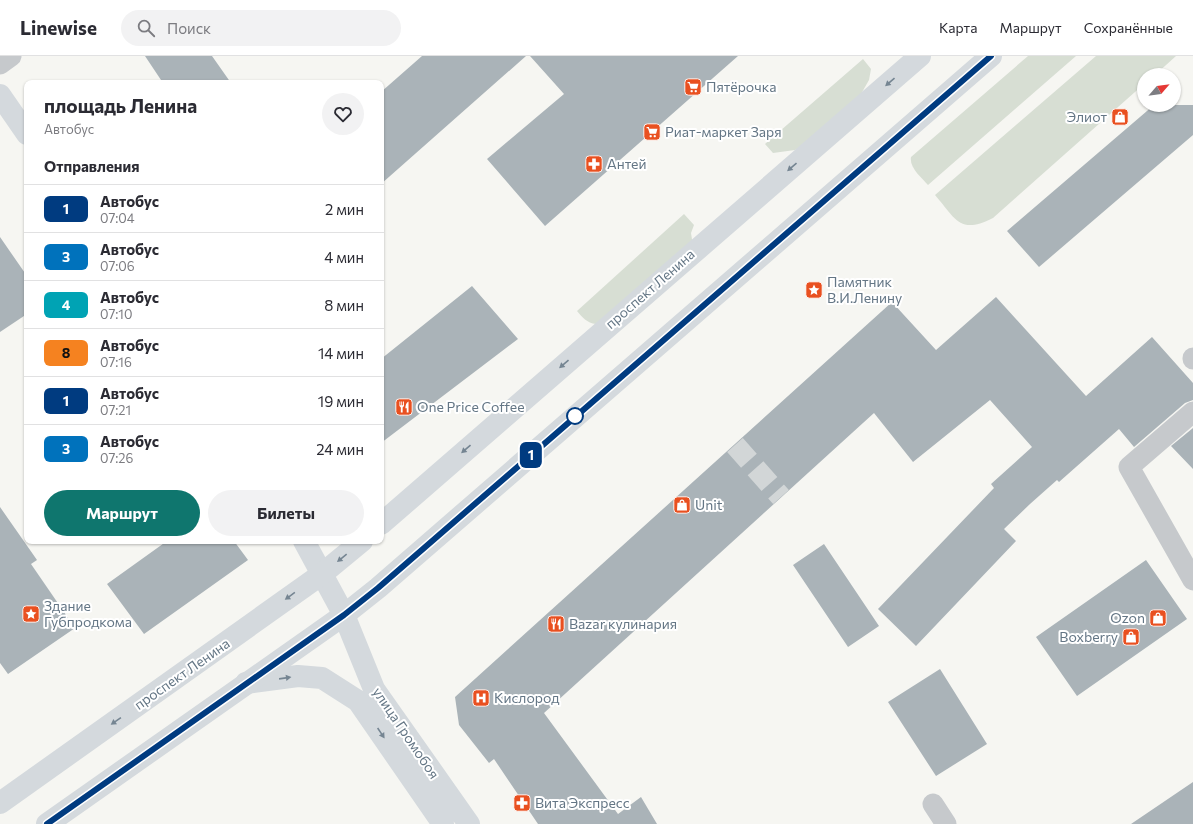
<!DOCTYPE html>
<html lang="ru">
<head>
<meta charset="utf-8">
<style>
  :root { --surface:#fff; --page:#f2f2f3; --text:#2b2b33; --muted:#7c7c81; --line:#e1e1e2; --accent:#0f766e }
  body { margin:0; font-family:Commissioner,sans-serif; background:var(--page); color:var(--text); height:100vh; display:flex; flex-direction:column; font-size:15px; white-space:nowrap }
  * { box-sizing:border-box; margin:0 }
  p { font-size:13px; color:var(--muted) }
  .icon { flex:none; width:22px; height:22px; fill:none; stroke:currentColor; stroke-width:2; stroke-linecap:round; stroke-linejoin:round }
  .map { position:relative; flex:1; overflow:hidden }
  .panel { position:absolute; left:24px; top:24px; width:360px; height:464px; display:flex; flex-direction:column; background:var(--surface); border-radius:8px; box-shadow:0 1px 3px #0004 }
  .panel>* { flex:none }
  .badge { padding:0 8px; border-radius:6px; font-size:14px; line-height:26px }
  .needle { width:26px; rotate:62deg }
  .fabs { position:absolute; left:1137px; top:12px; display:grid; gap:8px }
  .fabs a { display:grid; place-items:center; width:44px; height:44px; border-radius:50%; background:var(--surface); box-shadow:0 1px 3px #0004; font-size:20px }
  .map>.badge { position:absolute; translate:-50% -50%; box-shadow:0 0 0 2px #fff }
  h2 { padding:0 20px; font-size:15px; line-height:36px }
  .round { display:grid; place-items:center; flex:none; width:42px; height:42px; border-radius:21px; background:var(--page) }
  .head { display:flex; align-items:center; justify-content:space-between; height:68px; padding:0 20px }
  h1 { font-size:19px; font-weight:700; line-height:30px }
  .action { display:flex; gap:8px; margin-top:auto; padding:8px 20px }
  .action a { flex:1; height:46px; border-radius:24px; background:var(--accent); color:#fff; font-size:16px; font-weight:700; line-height:46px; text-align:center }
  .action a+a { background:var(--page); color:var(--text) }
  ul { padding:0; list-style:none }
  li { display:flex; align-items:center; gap:12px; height:48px; padding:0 20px; border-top:1px solid var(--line) }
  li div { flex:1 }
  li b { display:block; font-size:15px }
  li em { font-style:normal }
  li .badge { min-width:44px; font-weight:700; text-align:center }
  header { display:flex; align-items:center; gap:24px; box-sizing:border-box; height:56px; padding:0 20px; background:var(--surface); border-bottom:1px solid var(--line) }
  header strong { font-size:19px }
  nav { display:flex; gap:22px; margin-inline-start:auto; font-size:14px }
  .search { width:280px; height:36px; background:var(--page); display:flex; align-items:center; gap:10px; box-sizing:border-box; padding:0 14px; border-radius:22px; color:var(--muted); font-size:15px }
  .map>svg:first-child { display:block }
  .green { fill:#d7ded3 }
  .building { fill:#aab3b8 }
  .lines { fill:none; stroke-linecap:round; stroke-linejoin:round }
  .street-tunnel { stroke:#d2d6d7; stroke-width:21; stroke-dasharray:21 10; stroke-linecap:butt }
  .street { stroke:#c6c9cc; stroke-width:21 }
  .secondary { stroke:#d4d9dd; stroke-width:22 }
  .highway { stroke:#d4d9dd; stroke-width:22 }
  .oneway { fill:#758592 }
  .line-casing { stroke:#fff; stroke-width:9 }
  .line { stroke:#003b80; stroke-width:6 }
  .stop-dot { fill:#fff; stroke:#003b80; stroke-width:2 }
  .labels { text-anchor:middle; stroke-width:4; stroke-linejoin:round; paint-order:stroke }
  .poi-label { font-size:14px; fill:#647685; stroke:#fff; text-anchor:start }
  .street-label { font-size:14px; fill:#647685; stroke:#fff }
</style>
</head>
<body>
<header>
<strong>Linewise</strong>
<div class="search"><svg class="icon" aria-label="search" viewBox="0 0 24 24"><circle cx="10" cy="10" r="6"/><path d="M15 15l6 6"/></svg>Поиск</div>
<nav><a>Карта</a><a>Маршрут</a><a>Сохранённые</a></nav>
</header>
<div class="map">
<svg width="1193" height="768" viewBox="0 0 1193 768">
  <rect width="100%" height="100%" fill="#f6f6f2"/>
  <path class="green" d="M1028 0H1076L928 129C922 122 909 112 911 101Z
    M1096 0H1176L1155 19H1144V28L993 162C959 179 956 163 935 139Z
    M863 3 871 13 869 24 857 45 812 85 795 94 773 97 765 88Z
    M684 158 694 169 691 177 693 190 596 268C587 267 582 261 577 255Z"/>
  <path class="building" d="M145 0H212L231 27H163Z
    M422 0H526L381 128V36Z
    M530 0H738L545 170 487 103 564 38Z
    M1154 49H1193V79L1039 211 1007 175Z
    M0 181 27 220V258L0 276Z
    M472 230 518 283 381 387V303Z
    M996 241 1086 340 1152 281 1193 327V344L1185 347 1134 391 1119 373 1059 426 1057 424 1030 448 1004 473 1016 485 916 590 878 553 994 432 991 428 1032 391 990 344 913 406 874 357 544 657 618 758 641 741 657 768H538L494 703 489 707 459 669 455 641 892 246 936 294Z
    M1193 372V413L1171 390Z
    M0 451 37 504 31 508 75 572 8 618 0 607Z
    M167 485H234L248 504 144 578 107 528Z
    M824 488 879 570 848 591 793 509Z
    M1146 504 1187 563 1077 640 1036 581Z
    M940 613 987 688 936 720 888 646Z
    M1193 726V768H1131Z"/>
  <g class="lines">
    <path class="street-tunnel" d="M735 389 781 441"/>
    <path class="street" d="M0 8 11 0
      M1193 302V303
      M1193 356 1129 411 1193 524
      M933 748 946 768"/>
    <path class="secondary" d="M0 39 27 78
      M304 485 344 559 374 633 469 768
      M246 627 298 620 322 622 358 645 443 768"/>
    <path class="highway" d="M381 468 920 0
      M0 747 322 518 362 485
      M47 768 344 559 378 532 991 0"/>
  </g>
  <defs><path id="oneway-solid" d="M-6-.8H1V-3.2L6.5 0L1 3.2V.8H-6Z"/></defs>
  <g class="oneway">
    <use href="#oneway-solid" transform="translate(890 26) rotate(139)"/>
    <use href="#oneway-solid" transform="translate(792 111) rotate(139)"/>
    <use href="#oneway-solid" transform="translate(564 308) rotate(139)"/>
    <use href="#oneway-solid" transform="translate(466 393) rotate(139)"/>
    <use href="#oneway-solid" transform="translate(342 502) rotate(141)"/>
    <use href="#oneway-solid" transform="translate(290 540) rotate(144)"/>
    <use href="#oneway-solid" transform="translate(285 622) rotate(-8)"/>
    <use href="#oneway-solid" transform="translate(116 665) rotate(145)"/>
    <use href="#oneway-solid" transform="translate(381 677) rotate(56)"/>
  </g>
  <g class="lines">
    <defs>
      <path id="line" d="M47 768 344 559 378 532 991 0"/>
    </defs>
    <use href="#line" class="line-casing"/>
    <use href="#line" class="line"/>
  </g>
  <defs>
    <symbol id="supermarket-square" viewBox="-11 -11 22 22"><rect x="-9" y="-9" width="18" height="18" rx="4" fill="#e95020" stroke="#fff"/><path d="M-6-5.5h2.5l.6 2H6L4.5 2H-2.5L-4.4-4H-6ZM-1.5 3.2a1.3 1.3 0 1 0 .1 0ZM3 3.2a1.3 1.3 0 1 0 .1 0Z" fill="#fff"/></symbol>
    <symbol id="shop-square" viewBox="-11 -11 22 22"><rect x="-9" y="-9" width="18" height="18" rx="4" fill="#e95020" stroke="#fff"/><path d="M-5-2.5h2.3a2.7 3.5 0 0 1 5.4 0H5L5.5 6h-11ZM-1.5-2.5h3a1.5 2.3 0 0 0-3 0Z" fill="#fff"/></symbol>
    <symbol id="pharmacy-square" viewBox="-11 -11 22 22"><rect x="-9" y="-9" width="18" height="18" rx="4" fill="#e95020" stroke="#fff"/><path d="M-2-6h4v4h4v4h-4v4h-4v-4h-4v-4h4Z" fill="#fff"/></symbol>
    <symbol id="sight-square" viewBox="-11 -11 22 22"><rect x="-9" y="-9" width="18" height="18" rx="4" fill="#e95020" stroke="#fff"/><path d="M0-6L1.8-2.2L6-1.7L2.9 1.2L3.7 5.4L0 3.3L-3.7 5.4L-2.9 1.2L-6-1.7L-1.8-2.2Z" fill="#fff"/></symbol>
    <symbol id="restaurant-square" viewBox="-11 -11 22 22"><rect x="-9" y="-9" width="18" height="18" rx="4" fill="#e95020" stroke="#fff"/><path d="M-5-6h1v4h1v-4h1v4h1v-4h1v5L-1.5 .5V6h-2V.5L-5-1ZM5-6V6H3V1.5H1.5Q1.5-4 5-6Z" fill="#fff"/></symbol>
    <symbol id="hospital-square" viewBox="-11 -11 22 22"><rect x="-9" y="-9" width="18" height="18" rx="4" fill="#e95020" stroke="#fff"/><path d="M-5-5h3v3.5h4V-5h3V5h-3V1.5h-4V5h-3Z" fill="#fff"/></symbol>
  </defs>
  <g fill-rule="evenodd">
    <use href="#supermarket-square" x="683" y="21" width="20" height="20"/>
    <use href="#shop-square" x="1110" y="51" width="20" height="20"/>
    <use href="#supermarket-square" x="642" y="66" width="20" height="20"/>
    <use href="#pharmacy-square" x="584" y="98" width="20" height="20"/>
    <use href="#sight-square" x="804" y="224" width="20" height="20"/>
    <use href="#restaurant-square" x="394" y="341" width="20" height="20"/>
    <use href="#shop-square" x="672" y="439" width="20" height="20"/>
    <use href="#sight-square" x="21" y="548" width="20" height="20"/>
    <use href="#shop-square" x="1148" y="552" width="20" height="20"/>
    <use href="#restaurant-square" x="546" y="558" width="20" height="20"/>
    <use href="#shop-square" x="1121" y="571" width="20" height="20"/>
    <use href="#hospital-square" x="471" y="632" width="20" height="20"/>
    <use href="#pharmacy-square" x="512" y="737" width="20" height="20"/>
  </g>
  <circle class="stop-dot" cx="575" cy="360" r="8"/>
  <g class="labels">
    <g class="poi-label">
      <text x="706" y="36">Пятёрочка</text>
      <text x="1107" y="66" text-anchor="end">Элиот</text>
      <text x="665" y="81">Риат-маркет Заря</text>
      <text x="607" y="113">Антей</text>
      <text x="827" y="231">Памятник<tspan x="827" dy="16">В.И.Ленину</tspan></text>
      <text x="417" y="356">One Price Coffee</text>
      <text x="695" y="454">Unit</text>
      <text x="44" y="555">Здание<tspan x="44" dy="16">Губпродкома</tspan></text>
      <text x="1145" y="567" text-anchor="end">Ozon</text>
      <text x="569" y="573">Bazar кулинария</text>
      <text x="1118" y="586" text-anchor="end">Boxberry</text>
      <text x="494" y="647">Кислород</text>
      <text x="535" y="752">Вита Экспресс</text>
    </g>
    <g class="street-label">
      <text transform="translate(650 233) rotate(-41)" y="5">проспект Ленина</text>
      <text transform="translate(182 618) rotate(-35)" y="5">проспект Ленина</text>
      <text transform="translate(406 677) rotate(56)" y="5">улица Громобоя</text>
    </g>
  </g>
</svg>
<div class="fabs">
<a><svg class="needle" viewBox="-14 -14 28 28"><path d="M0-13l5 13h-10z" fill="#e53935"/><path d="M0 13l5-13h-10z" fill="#7c7c81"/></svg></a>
</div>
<b class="badge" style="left:531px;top:399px;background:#003b80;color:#fff">1</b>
<section class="panel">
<div class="head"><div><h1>площадь Ленина</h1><p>Автобус</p></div><a class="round"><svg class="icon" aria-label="heart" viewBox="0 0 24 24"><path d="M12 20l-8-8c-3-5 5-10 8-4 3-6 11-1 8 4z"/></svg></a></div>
<h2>Отправления</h2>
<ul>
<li><span class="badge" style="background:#003b80;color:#fff">1</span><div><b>Автобус</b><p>07:04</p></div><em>2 мин</em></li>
<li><span class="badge" style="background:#0072bc;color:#fff">3</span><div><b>Автобус</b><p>07:06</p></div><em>4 мин</em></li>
<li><span class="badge" style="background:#00a3b4;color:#fff">4</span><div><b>Автобус</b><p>07:10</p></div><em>8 мин</em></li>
<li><span class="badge" style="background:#f58220;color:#111">8</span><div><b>Автобус</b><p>07:16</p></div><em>14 мин</em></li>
<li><span class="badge" style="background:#003b80;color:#fff">1</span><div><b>Автобус</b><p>07:21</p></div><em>19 мин</em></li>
<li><span class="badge" style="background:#0072bc;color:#fff">3</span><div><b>Автобус</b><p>07:26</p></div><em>24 мин</em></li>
</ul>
<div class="action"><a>Маршрут</a><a>Билеты</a></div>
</section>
</div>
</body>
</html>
